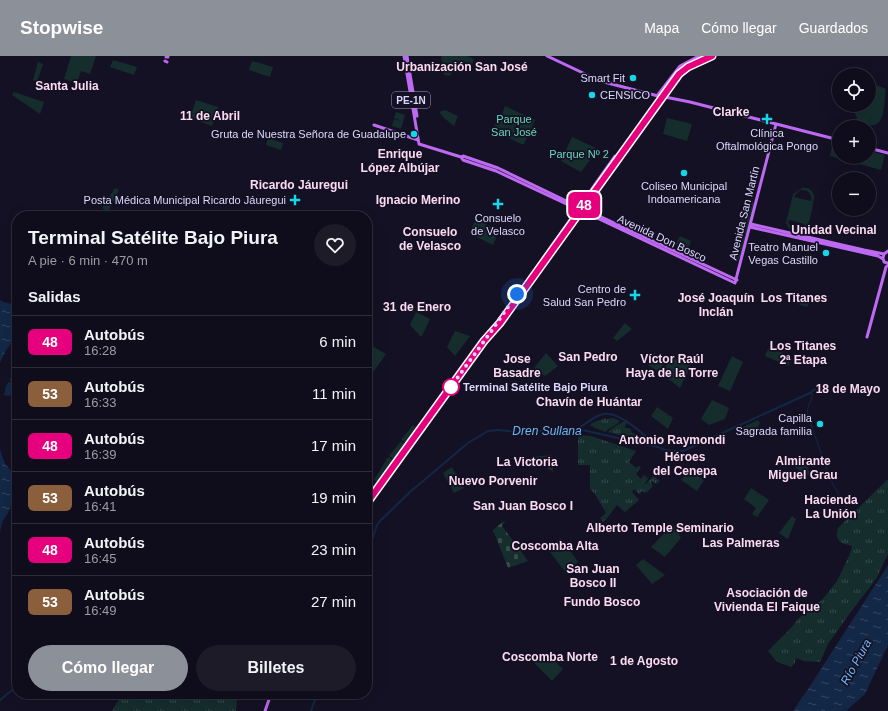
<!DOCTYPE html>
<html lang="es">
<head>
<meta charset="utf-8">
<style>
  :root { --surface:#0f0d1b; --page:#1d1b28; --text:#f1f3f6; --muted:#9b9ca3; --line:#2f2d3a; --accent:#8c9099 }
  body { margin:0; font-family:Helvetica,sans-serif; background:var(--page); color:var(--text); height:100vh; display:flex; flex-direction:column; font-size:15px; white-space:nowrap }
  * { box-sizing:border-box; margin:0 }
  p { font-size:13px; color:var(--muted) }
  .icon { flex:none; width:22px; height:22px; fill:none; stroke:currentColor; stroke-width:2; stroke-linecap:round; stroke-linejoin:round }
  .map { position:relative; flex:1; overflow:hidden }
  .panel { position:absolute; left:12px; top:155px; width:360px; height:488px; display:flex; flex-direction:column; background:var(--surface); border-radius:16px; box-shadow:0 4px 16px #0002,0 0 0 1px var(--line) }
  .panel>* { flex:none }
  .badge { padding:0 8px; border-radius:6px; font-size:14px; line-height:26px }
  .controls { position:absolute; left:832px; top:12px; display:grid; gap:8px }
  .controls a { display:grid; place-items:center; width:44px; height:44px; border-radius:50%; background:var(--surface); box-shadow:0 4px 16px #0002,0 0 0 1px var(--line); font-size:20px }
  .you { position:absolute; width:20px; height:20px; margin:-10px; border:3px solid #fff; border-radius:50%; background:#1a73e8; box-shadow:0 0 0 6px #1a73e833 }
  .map>.badge { position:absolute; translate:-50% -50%; box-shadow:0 0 0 2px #fff }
  h2 { padding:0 16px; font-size:15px; line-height:36px }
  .round { display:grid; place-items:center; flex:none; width:42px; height:42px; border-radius:21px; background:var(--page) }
  .head { display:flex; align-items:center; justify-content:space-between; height:68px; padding:0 16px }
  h1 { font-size:19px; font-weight:700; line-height:30px }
  .button { display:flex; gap:8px; margin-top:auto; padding:8px 16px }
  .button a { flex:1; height:46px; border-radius:24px; background:var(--accent); color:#fff; font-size:16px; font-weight:700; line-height:46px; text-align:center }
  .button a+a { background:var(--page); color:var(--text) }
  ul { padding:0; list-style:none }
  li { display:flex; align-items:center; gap:12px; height:52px; padding:0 16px; border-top:1px solid var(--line) }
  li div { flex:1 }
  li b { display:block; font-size:15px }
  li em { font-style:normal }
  li .badge { min-width:44px; font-weight:700; text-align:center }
  header { display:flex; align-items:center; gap:24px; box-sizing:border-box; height:56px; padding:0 20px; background:var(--accent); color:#fff }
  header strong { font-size:19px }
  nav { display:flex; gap:22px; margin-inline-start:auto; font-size:14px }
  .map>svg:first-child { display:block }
  .grass { fill:url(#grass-tufts) }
  .cemetery { fill:url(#cemetery-stones) }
  .green { fill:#152e2d; fill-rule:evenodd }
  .water { fill:url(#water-ripples) }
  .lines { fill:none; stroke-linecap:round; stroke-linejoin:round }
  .stream { stroke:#132747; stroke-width:1 }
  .canal { stroke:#132747; stroke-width:2 }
  .major { stroke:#bd69f1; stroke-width:3 }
  .line-casing { stroke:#fff; stroke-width:9 }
  .line { stroke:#e6007e; stroke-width:6 }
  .walk { stroke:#dcd8fb; stroke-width:4; stroke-dasharray:0 7.2 }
  .poi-dot { fill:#16d6e9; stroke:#141124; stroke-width:1.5 }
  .stop-dot { fill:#fff; stroke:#e6007e; stroke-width:2 }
  .labels { text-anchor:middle; stroke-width:3.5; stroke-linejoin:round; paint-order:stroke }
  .shield { fill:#141124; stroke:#a09cba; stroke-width:1 }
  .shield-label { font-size:10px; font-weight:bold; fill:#dcd8fb }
  .poi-label { font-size:11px; fill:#dcd8fb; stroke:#141124; text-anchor:end }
  .park-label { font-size:11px; fill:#6ad5ba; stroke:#141124 }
  .street-label { font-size:11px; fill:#dcd8fb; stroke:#141124 }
  .stop-label { font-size:11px; font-weight:bold; fill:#dcd8fb; stroke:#141124; text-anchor:start }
  .neighbourhood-label { font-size:12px; font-weight:bold; fill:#fcdaf0; stroke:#141124 }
  .water-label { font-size:12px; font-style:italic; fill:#70b7f2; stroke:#141124 }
</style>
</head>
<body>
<header>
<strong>Stopwise</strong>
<nav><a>Mapa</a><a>Cómo llegar</a><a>Guardados</a></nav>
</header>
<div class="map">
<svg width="888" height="655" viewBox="0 0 888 655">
  <defs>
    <pattern id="grass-tufts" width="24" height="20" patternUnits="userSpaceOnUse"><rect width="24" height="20" fill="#152e2d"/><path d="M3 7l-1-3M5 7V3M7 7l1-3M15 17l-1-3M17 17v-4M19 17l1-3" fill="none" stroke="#364c4c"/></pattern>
    <pattern id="cemetery-stones" width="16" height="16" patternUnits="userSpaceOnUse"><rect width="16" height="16" fill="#152e2d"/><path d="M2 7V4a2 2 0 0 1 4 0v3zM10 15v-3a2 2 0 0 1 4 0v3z" fill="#364c4c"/></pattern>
    <pattern id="water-ripples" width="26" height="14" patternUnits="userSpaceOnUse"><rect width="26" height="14" fill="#132747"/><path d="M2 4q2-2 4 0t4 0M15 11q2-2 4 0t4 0" fill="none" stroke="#354662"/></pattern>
  </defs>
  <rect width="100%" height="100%" fill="#141124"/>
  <path class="grass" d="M605 362 606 363 613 362 620 365C616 370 609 371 606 376L595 372H593L594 370H590L592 367Z
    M628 364 625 370V372H630L632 377 638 379V384L608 376C613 371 622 366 628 364Z
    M578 379 591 380 636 395 629 406 636 412 639 410 641 411 636 418 641 423 644 419 648 423 645 427 646 428 653 420 660 425 656 428 652 425 651 426 653 430 646 437 642 435 639 438 634 433 632 436 639 444 625 456 617 449C612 455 609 461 603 466L600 462 606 457 595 438 590 433V409H578Z
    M888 423V498L876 523 850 557 828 588 820 606 803 605 797 602 795 604V607L791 611 777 606 768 595 791 572 798 563 822 544 837 525 850 498 852 490C841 487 834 486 838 472Z
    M122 638H227L237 644 236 655H112Z"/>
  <path class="cemetery" d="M504 465 505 466 502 470 528 505 508 512 493 474Z"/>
  <path class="green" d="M71 0H96L90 18 81 15 77 27 64 23Z
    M441 0H467L474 3 471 11 457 5 450 20 444 19Z
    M113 4 137 11 134 19 110 11Z
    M252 5 273 11 270 21 249 14Z
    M38 6 43 8 37 26 33 24Z
    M869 26 886 33C883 55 886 80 855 65L857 62 851 49H869Z
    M14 36 44 46 40 58 12 39Z
    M196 44 218 51 212 70 190 62Z
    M505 50 535 64 524 88H521L493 74V73L498 62 500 63Z
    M445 54 458 60 454 70 444 62 439 56Z
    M396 56 405 59 401 73 392 70 394 63 402 65 394 62Z
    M667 62 692 68 687 85 663 78Z
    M572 81 598 93 581 116 561 105Z
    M268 82 283 87 281 94 266 89Z
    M833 86 839 88V101H869V95L885 99 881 114 830 100Z
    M115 132 119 134 108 156 102 152Z
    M802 132C809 131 814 135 814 142 811 157 810 183 790 174L786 167 793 138ZM800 134C807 133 813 138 811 145L794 141 796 138ZM789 164 805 168 801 173 795 174 791 171 788 166Z
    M746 144 755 147 752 159 742 160Z
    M751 160 746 179 738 174 741 161Z
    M476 163 499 175 493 189 469 177Z
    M738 175 746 181 741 201H739L738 206 731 204Z
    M680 180 691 185 688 193 676 188Z
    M794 235 811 243 807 251 789 245Z
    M416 256 430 263 423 278 421 281 410 269Z
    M625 267 632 273 617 285 613 282Z
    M455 275 470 280 455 300 447 291Z
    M367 287 386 298 374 315 367 311Z
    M769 291 792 301 788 310 765 300Z
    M546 297 558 310 545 320 534 312Z
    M654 297 666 304 659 316 648 309Z
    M732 300 743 306 730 335 718 330Z
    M671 301 691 310 680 332 662 318Z
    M712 344 729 352 725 363 709 369 701 363Z
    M657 351 673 362 668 373 651 360Z
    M758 364 760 367 752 382 739 373Z
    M413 369 419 373 408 388 401 384Z
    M401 385 407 389 396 405 389 400Z
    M552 399 553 416 532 401Z
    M388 401 395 406 379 428 374 424Z
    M801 403H804L811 420 806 419 795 411Z
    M452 411 464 432 454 437 443 417Z
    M689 414 704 424 697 435 681 424Z
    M751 432 769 444 757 461 752 458 756 452 744 443Z
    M792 460 796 463 788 483 779 477Z
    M672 469 681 476 679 479 681 482 665 501 651 491Z
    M561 482 578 506 565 516 547 492Z
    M643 503 665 519 652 528 636 509Z
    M545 596 563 613 552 625 534 607Z"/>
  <path class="water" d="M0 244 3 246 17 249V279L5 296 0 307Z
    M10 322 14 325 17 324V355L13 356 15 344 13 343 12 344 13 338H11L9 340 4 339 6 330 9 326 10 327 11 326 9 323Z
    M0 393 5 408 16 419 17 429 14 443 8 457 2 466 0 477Z
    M888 509V589L865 638 846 655H793L812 627Z"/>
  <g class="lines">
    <path class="stream" d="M810 337H812C813 348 804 349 809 363L831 425 849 456"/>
    <path class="canal" d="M579 372C587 367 599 356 609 358 622 359 648 381 657 391
      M367 499 377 469 380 465 410 436 468 387 488 375 498 374 519 376 578 373 658 391C666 396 675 395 683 395L810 337 815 333
      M0 644 17 630
      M311 655 317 638"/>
    <path class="major" d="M404 0 419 88 461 101 463 104 496 115 577 153
      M407 0 417 60
      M547 0 600 25 662 41H665L690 46 839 84
      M166 1H168
      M165 5 167 6
      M657 40 680 10 699 0
      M374 69 418 84
      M869 92 888 97
      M461 101 463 100 498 112 579 151
      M582 152 737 224
      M580 154 735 227 776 68
      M751 168 864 194 884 198
      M750 171 878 200 883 203
      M888 195 884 198 883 202 884 206 888 207
      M491 276 615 100
      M867 281 886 211 888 209
      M367 447 484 285 500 267 679 18 688 11 712 0
      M265 655 271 638"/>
  </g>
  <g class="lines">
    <defs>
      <path id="line" d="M367 447 484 285 500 267 679 18 688 11 712 0"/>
    </defs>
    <use href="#line" class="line-casing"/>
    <use href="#line" class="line"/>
    <path class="walk" d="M451 331 450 332 490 277 517 238"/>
  </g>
  <g class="poi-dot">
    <circle cx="633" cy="22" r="4"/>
    <circle cx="592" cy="39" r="4"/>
    <path d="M765 57h4v4h4v4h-4v4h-4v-4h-4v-4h4z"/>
    <circle cx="414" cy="78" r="4"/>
    <circle cx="684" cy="117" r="4"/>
    <path d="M293 138h4v4h4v4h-4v4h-4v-4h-4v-4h4z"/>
    <path d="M496 142h4v4h4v4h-4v4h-4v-4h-4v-4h4z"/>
    <circle cx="826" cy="197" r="4"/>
    <path d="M633 233h4v4h4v4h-4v4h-4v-4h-4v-4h4z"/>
    <circle cx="820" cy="368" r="4"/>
  </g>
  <circle class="stop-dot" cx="451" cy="331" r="8"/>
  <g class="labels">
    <rect class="shield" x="392" y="36" width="38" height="16" rx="3"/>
    <g class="shield-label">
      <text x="411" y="48">PE-1N</text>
    </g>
    <g class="poi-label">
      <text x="625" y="26">Smart Fit</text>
      <text x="600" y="43" text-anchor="start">CENSICO</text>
      <text x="767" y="81" text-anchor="middle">Clínica<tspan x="767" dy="13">Oftalmológica Pongo</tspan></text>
      <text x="406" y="82">Gruta de Nuestra Señora de Guadalupe</text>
      <text x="684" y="134" text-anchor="middle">Coliseo Municipal<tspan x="684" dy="13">Indoamericana</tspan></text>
      <text x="286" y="148">Posta Médica Municipal Ricardo Jáuregui</text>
      <text x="498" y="166" text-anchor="middle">Consuelo<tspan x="498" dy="13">de Velasco</tspan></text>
      <text x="818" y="195">Teatro Manuel<tspan x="818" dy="13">Vegas Castillo</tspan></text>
      <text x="626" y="237">Centro de<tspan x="626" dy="13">Salud San Pedro</tspan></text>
      <text x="812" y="366">Capilla<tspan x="812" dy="13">Sagrada familia</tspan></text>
    </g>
    <g class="park-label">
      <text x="514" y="67">Parque<tspan x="514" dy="13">San José</tspan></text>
      <text x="579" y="102">Parque Nº 2</text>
    </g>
    <g class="street-label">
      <text transform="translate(744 157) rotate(-76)" y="4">Avenida San Martín</text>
      <text transform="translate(662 182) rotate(25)" y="4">Avenida Don Bosco</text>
    </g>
    <g class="stop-label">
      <text x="463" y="335">Terminal Satélite Bajo Piura</text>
    </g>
    <g class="neighbourhood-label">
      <text x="462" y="15">Urbanización San José</text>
      <text x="67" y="34">Santa Julia</text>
      <text x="731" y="60">Clarke</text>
      <text x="210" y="64">11 de Abril</text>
      <text x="400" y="102">Enrique<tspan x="400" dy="14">López Albújar</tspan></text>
      <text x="299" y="133">Ricardo Jáuregui</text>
      <text x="418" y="148">Ignacio Merino</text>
      <text x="834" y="178">Unidad Vecinal</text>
      <text x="430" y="180">Consuelo<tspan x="430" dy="14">de Velasco</tspan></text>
      <text x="716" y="246">José Joaquín<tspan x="716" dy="14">Inclán</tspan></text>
      <text x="794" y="246">Los Titanes</text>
      <text x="417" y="255">31 de Enero</text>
      <text x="803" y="294">Los Titanes<tspan x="803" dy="14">2ª Etapa</tspan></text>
      <text x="588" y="305">San Pedro</text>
      <text x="517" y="307">Jose<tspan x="517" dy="14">Basadre</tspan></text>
      <text x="672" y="307">Víctor Raúl<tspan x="672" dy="14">Haya de la Torre</tspan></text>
      <text x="848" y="337">18 de Mayo</text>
      <text x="589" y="350">Chavín de Huántar</text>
      <text x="672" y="388">Antonio Raymondi</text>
      <text x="685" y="405">Héroes<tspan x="685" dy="14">del Cenepa</tspan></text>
      <text x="803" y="409">Almirante<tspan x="803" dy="14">Miguel Grau</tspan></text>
      <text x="527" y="410">La Victoria</text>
      <text x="493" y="429">Nuevo Porvenir</text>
      <text x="831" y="448">Hacienda<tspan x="831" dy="14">La Unión</tspan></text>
      <text x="523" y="454">San Juan Bosco I</text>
      <text x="660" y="476">Alberto Temple Seminario</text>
      <text x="741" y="491">Las Palmeras</text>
      <text x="555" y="494">Coscomba Alta</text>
      <text x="593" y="517">San Juan<tspan x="593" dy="14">Bosco II</tspan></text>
      <text x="767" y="541">Asociación de<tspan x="767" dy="14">Vivienda El Faique</tspan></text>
      <text x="602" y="550">Fundo Bosco</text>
      <text x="550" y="605">Coscomba Norte</text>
      <text x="644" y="609">1 de Agosto</text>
    </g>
    <g class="water-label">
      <text x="547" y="379">Dren Sullana</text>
      <text transform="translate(856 606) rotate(-61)" y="4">Río Piura</text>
    </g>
  </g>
</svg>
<div class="controls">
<a><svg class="icon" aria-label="locate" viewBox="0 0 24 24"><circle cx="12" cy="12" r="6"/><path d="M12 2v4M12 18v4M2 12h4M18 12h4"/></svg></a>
<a>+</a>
<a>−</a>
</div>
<div class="you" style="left:517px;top:238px"></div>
<b class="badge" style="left:584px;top:149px;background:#e6007e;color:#fff">48</b>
<section class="panel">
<div class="head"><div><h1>Terminal Satélite Bajo Piura</h1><p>A pie · 6 min · 470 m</p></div><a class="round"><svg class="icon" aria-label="heart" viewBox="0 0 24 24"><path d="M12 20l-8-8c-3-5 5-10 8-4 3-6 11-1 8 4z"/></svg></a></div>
<h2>Salidas</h2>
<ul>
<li><span class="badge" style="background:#e6007e;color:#fff">48</span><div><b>Autobús</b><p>16:28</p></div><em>6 min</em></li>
<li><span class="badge" style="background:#8b5e3c;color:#fff">53</span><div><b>Autobús</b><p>16:33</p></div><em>11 min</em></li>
<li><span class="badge" style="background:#e6007e;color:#fff">48</span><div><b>Autobús</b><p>16:39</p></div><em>17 min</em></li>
<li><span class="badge" style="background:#8b5e3c;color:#fff">53</span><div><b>Autobús</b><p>16:41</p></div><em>19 min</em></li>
<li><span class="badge" style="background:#e6007e;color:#fff">48</span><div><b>Autobús</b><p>16:45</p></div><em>23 min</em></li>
<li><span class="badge" style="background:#8b5e3c;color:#fff">53</span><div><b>Autobús</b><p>16:49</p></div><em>27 min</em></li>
</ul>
<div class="button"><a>Cómo llegar</a><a>Billetes</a></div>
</section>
</div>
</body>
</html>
